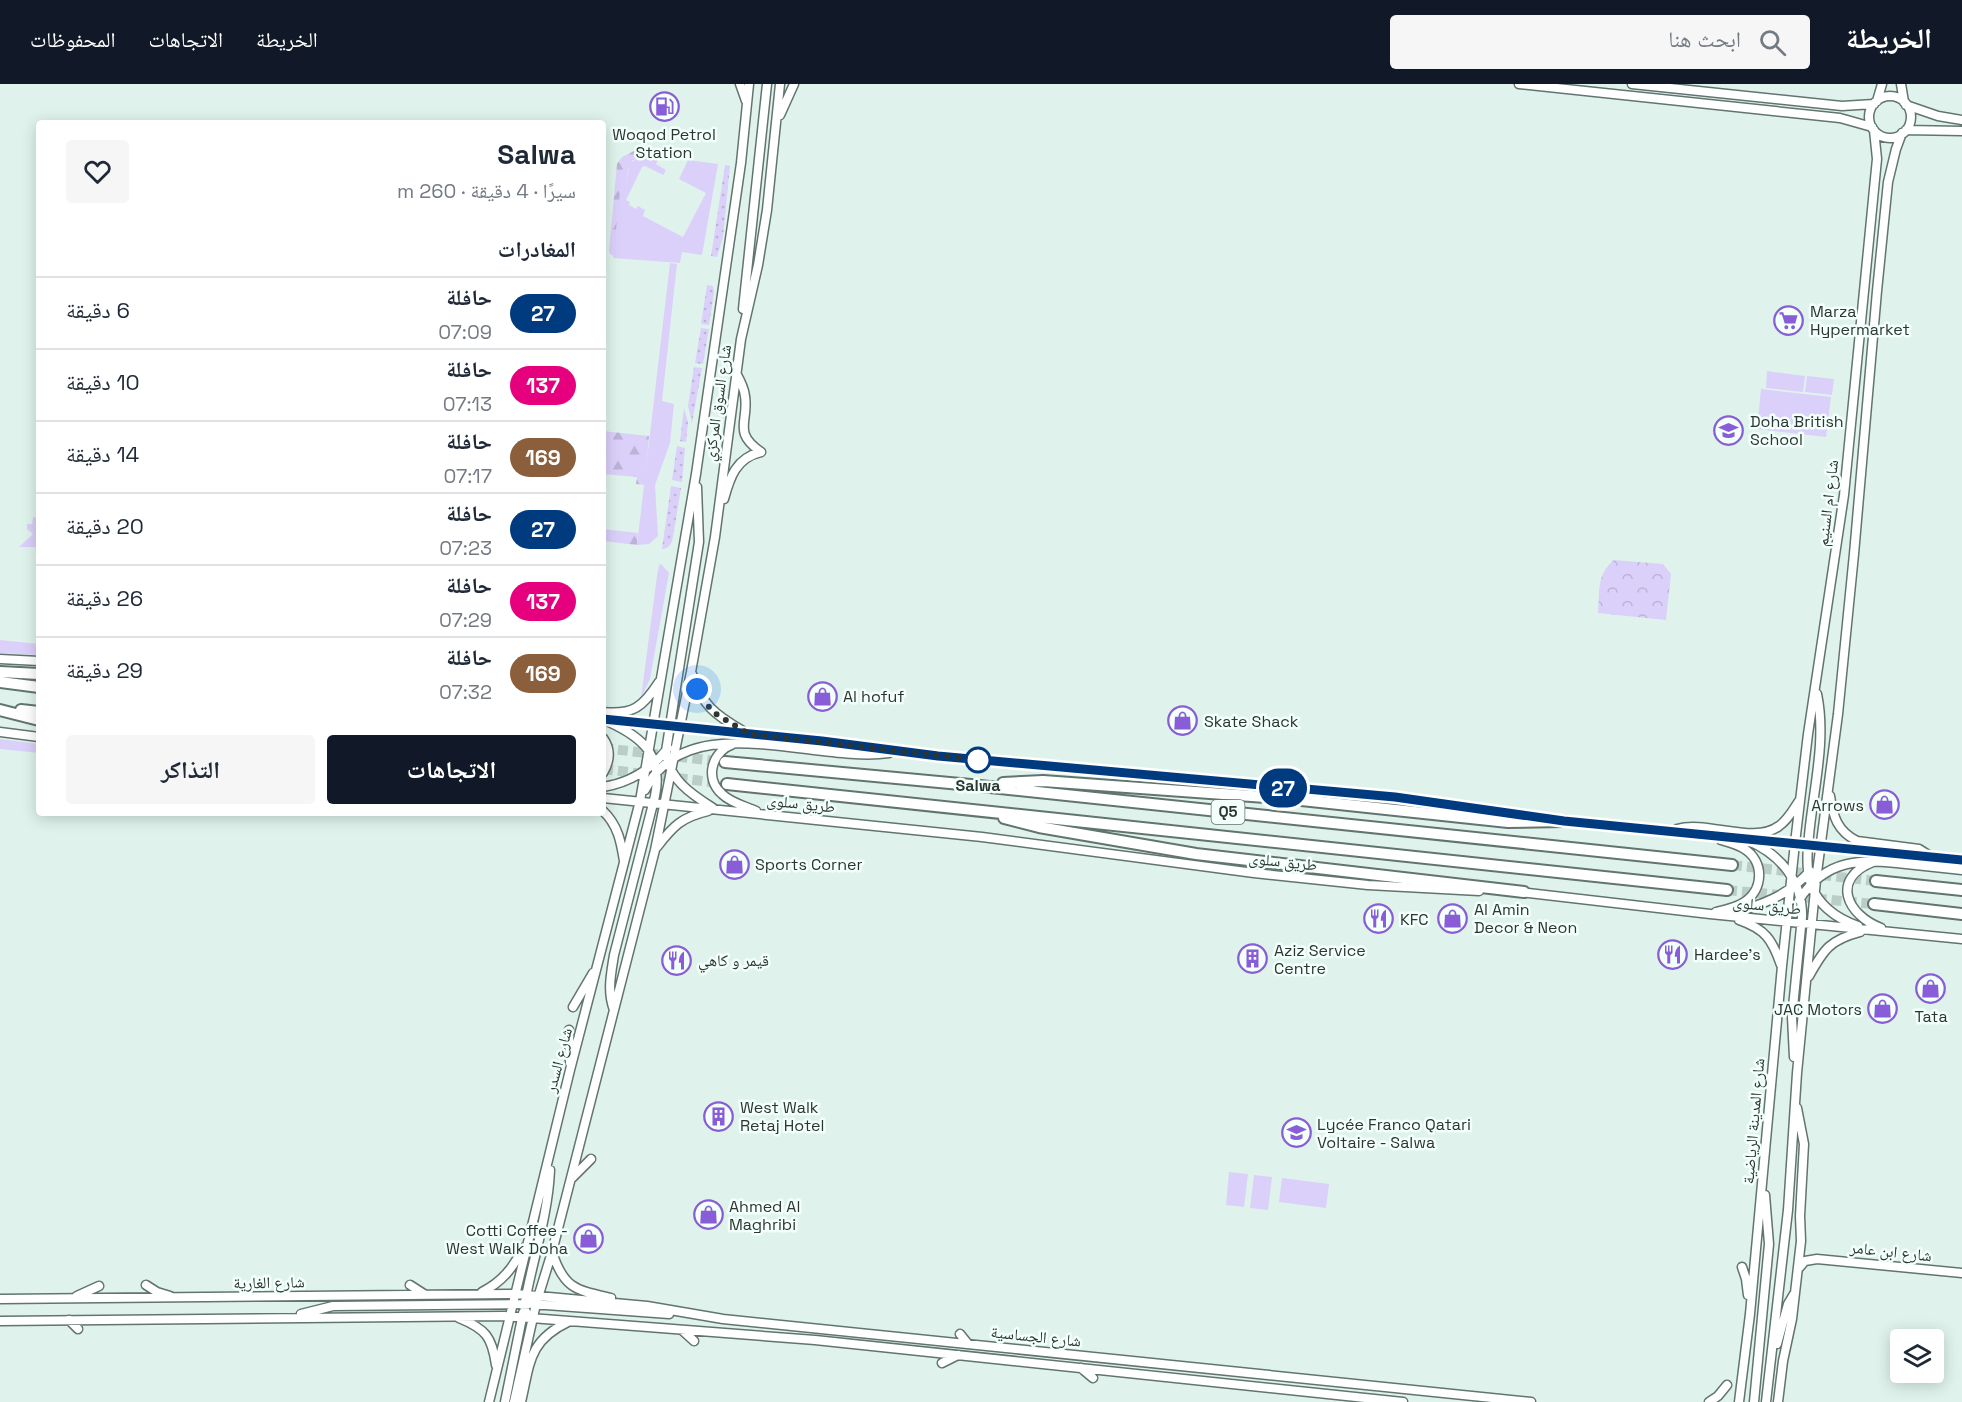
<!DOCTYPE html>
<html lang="ar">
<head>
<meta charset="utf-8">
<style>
  :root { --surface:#fff; --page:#f6f6f7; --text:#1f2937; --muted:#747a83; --line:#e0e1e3; --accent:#111827 }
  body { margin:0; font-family:"Space Grotesk","Noto Naskh Arabic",sans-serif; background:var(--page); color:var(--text); direction:rtl; height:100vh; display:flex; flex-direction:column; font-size:22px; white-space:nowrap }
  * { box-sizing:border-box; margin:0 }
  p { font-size:20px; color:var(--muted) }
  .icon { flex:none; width:33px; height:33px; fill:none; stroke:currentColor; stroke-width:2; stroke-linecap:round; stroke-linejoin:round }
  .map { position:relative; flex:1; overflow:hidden; direction:ltr }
  .panel { position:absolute; left:36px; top:36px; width:570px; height:696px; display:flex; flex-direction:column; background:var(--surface); border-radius:6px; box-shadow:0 3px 15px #0003; direction:rtl }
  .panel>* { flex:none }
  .badge { padding:0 12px; border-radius:20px; font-size:21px; line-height:39px }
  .controls { position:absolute; left:1890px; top:1245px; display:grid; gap:12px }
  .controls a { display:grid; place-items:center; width:54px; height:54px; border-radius:6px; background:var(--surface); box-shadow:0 3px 15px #0003; font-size:30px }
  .you { position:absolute; width:30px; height:30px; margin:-15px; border:4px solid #fff; border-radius:50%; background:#1a73e8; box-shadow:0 0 0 9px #1a73e833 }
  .map>.badge { position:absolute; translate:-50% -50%; box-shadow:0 0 0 3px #fff }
  h2 { padding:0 30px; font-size:22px; line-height:54px }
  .round { display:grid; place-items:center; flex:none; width:63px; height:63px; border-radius:6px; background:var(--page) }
  .summary { display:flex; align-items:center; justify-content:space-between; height:102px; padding:0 30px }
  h1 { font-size:28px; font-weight:700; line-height:45px }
  .action { display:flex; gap:12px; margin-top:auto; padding:12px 30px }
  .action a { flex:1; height:69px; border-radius:6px; background:var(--accent); color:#fff; font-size:24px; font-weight:700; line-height:69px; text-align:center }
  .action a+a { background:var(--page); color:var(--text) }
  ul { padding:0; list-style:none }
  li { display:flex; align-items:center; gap:18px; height:72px; padding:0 30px; border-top:2px solid var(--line) }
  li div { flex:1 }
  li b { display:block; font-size:22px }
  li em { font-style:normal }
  li .badge { min-width:66px; font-weight:700; text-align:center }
  header { display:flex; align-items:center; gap:36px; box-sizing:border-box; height:84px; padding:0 30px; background:var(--accent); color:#fff }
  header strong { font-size:28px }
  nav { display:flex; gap:33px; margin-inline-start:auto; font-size:21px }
  .search { width:420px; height:54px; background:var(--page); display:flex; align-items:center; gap:15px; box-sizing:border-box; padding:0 21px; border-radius:6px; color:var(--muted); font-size:22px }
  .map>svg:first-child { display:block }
  .grass { fill:url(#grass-dots) }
  .forest { fill:url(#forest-firs) }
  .park { fill:url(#park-crowns) }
  .garden { fill:#dbd0fa }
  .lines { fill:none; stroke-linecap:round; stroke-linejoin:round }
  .highway-tunnel { stroke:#bbcdc7; stroke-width:10; stroke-dasharray:10 5; stroke-linecap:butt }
  .secondary-casing { stroke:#62746e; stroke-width:11 }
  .highway-casing { stroke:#62746e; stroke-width:14 }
  .secondary { stroke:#fff; stroke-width:8 }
  .highway { stroke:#fff; stroke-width:10 }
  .line-casing { stroke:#fff; stroke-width:14 }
  .line { stroke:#003b80; stroke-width:9 }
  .walk { stroke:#2d3533; stroke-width:6; stroke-dasharray:0 10.8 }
  .stop-dot { fill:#fff; stroke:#003b80; stroke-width:3 }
  .labels { text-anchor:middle; stroke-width:5; stroke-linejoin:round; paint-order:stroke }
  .shield { fill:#f2fffa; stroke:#68726f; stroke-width:1.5 }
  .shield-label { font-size:15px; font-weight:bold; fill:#2d3533 }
  .poi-label { font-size:16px; fill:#2d3533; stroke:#f2fffa; text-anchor:start }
  .street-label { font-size:16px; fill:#2d3533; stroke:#f2fffa }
  .stop-label { font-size:16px; font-weight:bold; fill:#2d3533; stroke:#f2fffa }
</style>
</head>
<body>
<header>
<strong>الخريطة</strong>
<div class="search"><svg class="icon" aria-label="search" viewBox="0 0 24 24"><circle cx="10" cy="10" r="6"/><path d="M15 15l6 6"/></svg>ابحث هنا</div>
<nav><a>الخريطة</a><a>الاتجاهات</a><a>المحفوظات</a></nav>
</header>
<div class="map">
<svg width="1962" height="1318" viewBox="0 0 1962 1318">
  <defs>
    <pattern id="grass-dots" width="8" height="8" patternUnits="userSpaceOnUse" patternTransform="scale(1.5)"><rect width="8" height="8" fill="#dbd0fa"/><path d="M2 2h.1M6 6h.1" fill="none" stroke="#bcb3d7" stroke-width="1.8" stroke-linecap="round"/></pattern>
    <pattern id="forest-firs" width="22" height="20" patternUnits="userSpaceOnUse" patternTransform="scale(1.5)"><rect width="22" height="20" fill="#dbd0fa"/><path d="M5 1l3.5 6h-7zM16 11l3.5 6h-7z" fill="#bcb3d7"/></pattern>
    <pattern id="park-crowns" width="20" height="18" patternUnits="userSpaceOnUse" patternTransform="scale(1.5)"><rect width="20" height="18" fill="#dbd0fa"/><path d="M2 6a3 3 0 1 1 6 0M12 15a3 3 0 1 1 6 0" fill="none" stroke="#bcb3d7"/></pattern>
  </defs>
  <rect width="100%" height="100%" fill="#dff3ec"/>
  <path class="grass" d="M725 81 730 82 723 153 717 173 711 172Z
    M707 201 713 202 714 209 709 241 701 240Z
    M701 244 709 245 703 280 695 279Z
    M694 283 702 284 692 339 688 322Z
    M684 324 688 338 686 358 680 357Z
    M677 362 685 364 682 398 672 396Z
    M671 402 681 404 673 453C672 459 669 465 662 465Z"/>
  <path class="forest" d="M636 66 656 68 652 72 633 76 628 87 616 172 611 171 609 167 617 80 622 73Z
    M603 347 649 352 645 401 636 400 637 393 603 390Z
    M603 445 638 449 637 461 603 457Z"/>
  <path class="park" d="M1614 476 1663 480 1671 490 1666 536 1598 529C1600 507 1596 491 1614 476Z"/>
  <path class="garden" d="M655 70 660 72 656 80 666 86 663 91 645 82 642 83 626 116 630 118 629 121 636 125 638 122 645 126 643 132 683 153 706 109 679 95 688 76 718 80 702 171 682 168 680 179 613 174 620 108 624 110 630 80 636 75Z
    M670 179 677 180 662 317 674 320 670 359 655 401 658 452 649 460 637 461Z
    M1767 287 1805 292 1803 308 1766 304Z
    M1807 292 1834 295 1832 311 1805 308Z
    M1761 305 1831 313 1826 353 1757 345Z
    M33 433 39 434V471L36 463H19L33 450 27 445V440H32Z
    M661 480 669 489 650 595 641 614 657 492 659 481Z
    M0 556 39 560V571L0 569Z
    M0 655 39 660V669L0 665Z
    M1229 1088 1248 1090 1244 1123 1226 1121Z
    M1254 1091 1272 1093 1268 1126 1250 1124Z
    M1282 1094 1329 1100 1326 1124 1279 1118Z"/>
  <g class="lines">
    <path class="highway-tunnel" d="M603 664 724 678
      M603 685 727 700
      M1732 781 1876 797
      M1727 806 1874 820"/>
    <defs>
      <path id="secondary" d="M740 0 746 17
        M1519 0 1840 34 1872 43
        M1632 0 1842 22 1874 20
        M1901 0 1904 18
        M1869 33a21 21 0 1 1 42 0a21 21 0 1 1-42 0Z
        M1877 17 1882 0
        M1906 21 1938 32 1962 36
        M780 31 794 0
        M1906 46 1962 47
        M743 225 767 0
        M736 289C740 296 744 303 745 312 749 338 732 348 761 368
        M697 403 699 458 666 667C668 695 691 710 713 724
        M724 415C730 393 736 374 761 368
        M0 575 39 577
        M692 590C702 621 715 631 743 647
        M1817 610C1826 653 1815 699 1810 742 1808 761 1805 783 1811 801 1819 822 1838 835 1858 842
        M603 628C633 631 643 623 659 598
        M603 635 822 657 937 672 1395 713 1542 734
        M609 638C644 654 663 672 655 712L614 871C611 890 607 907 614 926
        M0 648 39 653
        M603 654C611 665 610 677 603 689
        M733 660C712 668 704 694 722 710 731 719 745 722 756 727
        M603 703C629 699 652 685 668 664
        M645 706C687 621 817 680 889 669
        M1830 712C1833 732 1837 747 1857 757L1919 765 1930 772
        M603 714 982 753 1254 789 1368 801 1479 807
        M603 727C618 741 621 758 624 777
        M1558 736 1962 776
        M1677 745C1707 736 1754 761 1779 742 1788 736 1793 726 1799 717
        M1749 757C1781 771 1803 798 1802 833L1792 933 1794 973
        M657 763C673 742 682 733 708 727
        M1873 778C1830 795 1847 831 1881 844
        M1519 808 1710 830 1962 855
        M1799 816C1826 774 1861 775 1906 780 1925 782 1943 784 1962 786
        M1716 828C1725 826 1735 824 1743 819 1764 806 1765 777 1743 764 1736 760 1728 758 1721 756
        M1730 830C1761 821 1788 812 1810 787
        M1739 836C1765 845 1772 855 1781 881
        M1809 892C1824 865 1830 856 1860 848
        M573 923 593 889
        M569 946 570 979
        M571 1095 591 1075
        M552 1168C564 1205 576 1206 611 1214
        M1742 1183 1746 1195 1748 1211
        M1799 1184 1805 1177 1817 1175 1962 1189
        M146 1201 157 1208 170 1212
        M410 1201 424 1210
        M482 1208C502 1198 513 1184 523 1164
        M77 1212 99 1202
        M0 1215 516 1210 647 1222 723 1235 1531 1318
        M532 1220 669 1230
        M301 1230 333 1222 529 1220 535 1217 539 1212
        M459 1234C486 1245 492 1253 496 1281
        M533 1234 527 1230 524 1223C532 1177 548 1133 550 1086
        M69 1236 78 1245
        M0 1237 504 1232 815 1256 1403 1318
        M682 1246 694 1257
        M960 1250 968 1260
        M1777 1260 1788 1220 1794 1210
        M942 1279 958 1271
        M1081 1284 1093 1294
        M489 1318 570 986 640 717 696 390 741 79 749 0
        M505 1318 523 1229
        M514 1318 536 1220 552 1168 655 766 691 588 715 453 741 255 758 181 767 126 780 0
        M521 1318C530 1280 528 1257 568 1238
        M1709 1318 1718 1312 1727 1301
        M1739 1318 1750 1230 1782 882 1795 759 1808 650 1844 411 1875 95 1877 75 1874 46
        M1754 1318 1769 1160 1765 1111
        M1766 1318 1788 1126 1797 989 1816 796 1838 630 1854 470 1877 207 1888 98 1896 65 1902 49
        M1778 1318 1783 1277 1792 1235 1801 1157 1800 1132 1804 1060 1797 1024"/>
      <path id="highway" d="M0 588 39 590
        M0 598 39 603
        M0 626 39 636
        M21 626 39 628
        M725 678 971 701 1732 781
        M1003 699 1043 697 1292 715 1508 738 1564 737
        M727 700 1727 806
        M1004 734 1039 743 1196 770 1524 808
        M1876 797 1962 806
        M1874 820 1962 830"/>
    </defs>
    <use href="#secondary" class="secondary-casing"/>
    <use href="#highway" class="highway-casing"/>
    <use href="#secondary" class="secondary"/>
    <use href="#highway" class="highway"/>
  </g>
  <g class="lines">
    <defs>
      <path id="line" d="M603 635 822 657 938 672 1395 713 1564 737 1962 776"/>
    </defs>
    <use href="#line" class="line-casing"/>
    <use href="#line" class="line"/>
    <path class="walk" d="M697 605 704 618 716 630 749 650 978 676"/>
  </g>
  <defs>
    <symbol id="fuel-ring" viewBox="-11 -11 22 22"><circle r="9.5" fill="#f2fffa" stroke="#895dd7" stroke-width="1.5"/><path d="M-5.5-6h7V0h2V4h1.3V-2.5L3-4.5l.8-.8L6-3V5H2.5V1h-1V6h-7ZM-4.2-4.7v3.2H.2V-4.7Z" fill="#895dd7"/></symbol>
    <symbol id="supermarket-ring" viewBox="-11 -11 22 22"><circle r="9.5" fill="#f2fffa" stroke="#895dd7" stroke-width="1.5"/><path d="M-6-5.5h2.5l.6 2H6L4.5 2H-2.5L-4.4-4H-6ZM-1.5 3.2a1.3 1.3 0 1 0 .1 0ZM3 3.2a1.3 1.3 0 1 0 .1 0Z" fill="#895dd7"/></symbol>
    <symbol id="school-ring" viewBox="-11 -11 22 22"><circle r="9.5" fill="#f2fffa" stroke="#895dd7" stroke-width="1.5"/><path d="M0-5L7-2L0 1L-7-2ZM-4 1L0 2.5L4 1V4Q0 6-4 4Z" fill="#895dd7"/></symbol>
    <symbol id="shop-ring" viewBox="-11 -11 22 22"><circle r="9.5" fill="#f2fffa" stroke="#895dd7" stroke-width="1.5"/><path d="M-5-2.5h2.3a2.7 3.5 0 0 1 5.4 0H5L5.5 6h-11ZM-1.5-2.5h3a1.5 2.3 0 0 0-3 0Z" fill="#895dd7"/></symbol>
    <symbol id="restaurant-ring" viewBox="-11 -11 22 22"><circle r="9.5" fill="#f2fffa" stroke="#895dd7" stroke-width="1.5"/><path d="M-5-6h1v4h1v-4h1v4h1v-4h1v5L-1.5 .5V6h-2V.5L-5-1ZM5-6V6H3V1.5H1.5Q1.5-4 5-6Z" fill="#895dd7"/></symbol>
    <symbol id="building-ring" viewBox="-11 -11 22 22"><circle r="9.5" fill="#f2fffa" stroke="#895dd7" stroke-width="1.5"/><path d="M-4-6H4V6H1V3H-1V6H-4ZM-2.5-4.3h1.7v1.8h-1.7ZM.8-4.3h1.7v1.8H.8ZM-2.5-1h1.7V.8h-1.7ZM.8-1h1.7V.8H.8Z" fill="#895dd7"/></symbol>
  </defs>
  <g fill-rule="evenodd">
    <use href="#fuel-ring" x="648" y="6" width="33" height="33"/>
    <use href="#supermarket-ring" x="1772" y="220" width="33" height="33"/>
    <use href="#school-ring" x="1712" y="330" width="33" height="33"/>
    <use href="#shop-ring" x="806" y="596" width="33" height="33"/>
    <use href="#shop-ring" x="1166" y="620" width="33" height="33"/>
    <use href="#shop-ring" x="1868" y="704" width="33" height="33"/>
    <use href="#shop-ring" x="718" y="764" width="33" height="33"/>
    <use href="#shop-ring" x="1436" y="818" width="33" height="33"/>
    <use href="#restaurant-ring" x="1362" y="818" width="33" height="33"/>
    <use href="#restaurant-ring" x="1656" y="854" width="33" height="33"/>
    <use href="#building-ring" x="1236" y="858" width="33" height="33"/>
    <use href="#restaurant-ring" x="660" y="860" width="33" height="33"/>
    <use href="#shop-ring" x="1914" y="888" width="33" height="33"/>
    <use href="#shop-ring" x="1866" y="908" width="33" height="33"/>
    <use href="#building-ring" x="702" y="1016" width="33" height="33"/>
    <use href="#school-ring" x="1280" y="1032" width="33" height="33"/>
    <use href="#shop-ring" x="692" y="1114" width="33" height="33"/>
    <use href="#shop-ring" x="572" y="1138" width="33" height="33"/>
  </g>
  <circle class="stop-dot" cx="978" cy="676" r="12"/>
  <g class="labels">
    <rect class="shield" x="1211.5" y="716" width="33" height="24" rx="4.5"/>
    <g class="shield-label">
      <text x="1228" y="733">Q5</text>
    </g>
    <g class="poi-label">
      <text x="664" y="56" text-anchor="middle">Woqod Petrol<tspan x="664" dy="18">Station</tspan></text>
      <text x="1810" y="233">Marza<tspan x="1810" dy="18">Hypermarket</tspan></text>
      <text x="1750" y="343">Doha British<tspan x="1750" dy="18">School</tspan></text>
      <text x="843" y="618">Al hofuf</text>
      <text x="1204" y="643">Skate Shack</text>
      <text x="1864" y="727" text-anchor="end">Arrows</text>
      <text x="755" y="786">Sports Corner</text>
      <text x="1474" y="831">Al Amin<tspan x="1474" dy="18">Decor &amp; Neon</tspan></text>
      <text x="1400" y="841">KFC</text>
      <text x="1274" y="872">Aziz Service<tspan x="1274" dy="18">Centre</tspan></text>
      <text x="1694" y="876">Hardee's</text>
      <text x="698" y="882">قيمر و كاهي</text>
      <text x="1862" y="931" text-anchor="end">JAC Motors</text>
      <text x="1931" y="938" text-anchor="middle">Tata</text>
      <text x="740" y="1029">West Walk<tspan x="740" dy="18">Retaj Hotel</tspan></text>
      <text x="1317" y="1046">Lycée Franco Qatari<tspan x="1317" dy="18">Voltaire - Salwa</tspan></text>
      <text x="729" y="1128">Ahmed Al<tspan x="729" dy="18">Maghribi</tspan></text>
      <text x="568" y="1152" text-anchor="end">Cotti Coffee -<tspan x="568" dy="18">West Walk Doha</tspan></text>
    </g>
    <g class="street-label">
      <text transform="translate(717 319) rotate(-82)" y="6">شارع السوق المركزي</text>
      <text transform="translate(1827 419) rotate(-83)" y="6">شارع ام السنيم</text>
      <text transform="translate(801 719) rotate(6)" y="6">طريق سلوى</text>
      <text transform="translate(1283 777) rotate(6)" y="6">طريق سلوى</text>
      <text transform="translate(1767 821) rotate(6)" y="6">طريق سلوى</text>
      <text transform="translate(558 976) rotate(-75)" y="6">شارع السدر</text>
      <text transform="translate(1753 1037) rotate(-85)" y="6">شارع المدينة الرياضية</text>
      <text transform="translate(1891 1167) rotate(6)" y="6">شارع ابن عامر</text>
      <text transform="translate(269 1198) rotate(-1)" y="6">شارع الغارية</text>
      <text transform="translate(1036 1252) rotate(6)" y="6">شارع الجساسية</text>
    </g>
    <g class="stop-label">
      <text x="978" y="707">Salwa</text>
    </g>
  </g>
</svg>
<div class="controls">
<a><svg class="icon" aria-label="layers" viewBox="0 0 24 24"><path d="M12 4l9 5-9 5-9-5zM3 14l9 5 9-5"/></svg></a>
</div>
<div class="you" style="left:697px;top:605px"></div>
<b class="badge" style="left:1283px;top:704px;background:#003b80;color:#fff">27</b>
<section class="panel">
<div class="summary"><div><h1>Salwa</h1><p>سيرًا · 4 دقيقة · 260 m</p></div><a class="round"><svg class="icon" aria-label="heart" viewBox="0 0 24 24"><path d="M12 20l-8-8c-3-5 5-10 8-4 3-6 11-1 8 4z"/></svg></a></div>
<h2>المغادرات</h2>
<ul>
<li><span class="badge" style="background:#003b80;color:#fff">27</span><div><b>حافلة</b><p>07:09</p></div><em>6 دقيقة</em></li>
<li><span class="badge" style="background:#e6007e;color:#fff">137</span><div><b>حافلة</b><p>07:13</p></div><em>10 دقيقة</em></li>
<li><span class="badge" style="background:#8b5e3c;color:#fff">169</span><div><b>حافلة</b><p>07:17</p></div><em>14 دقيقة</em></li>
<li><span class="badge" style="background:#003b80;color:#fff">27</span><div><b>حافلة</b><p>07:23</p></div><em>20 دقيقة</em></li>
<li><span class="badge" style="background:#e6007e;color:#fff">137</span><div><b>حافلة</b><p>07:29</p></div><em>26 دقيقة</em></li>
<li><span class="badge" style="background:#8b5e3c;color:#fff">169</span><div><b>حافلة</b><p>07:32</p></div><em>29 دقيقة</em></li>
</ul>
<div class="action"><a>الاتجاهات</a><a>التذاكر</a></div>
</section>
</div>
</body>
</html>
